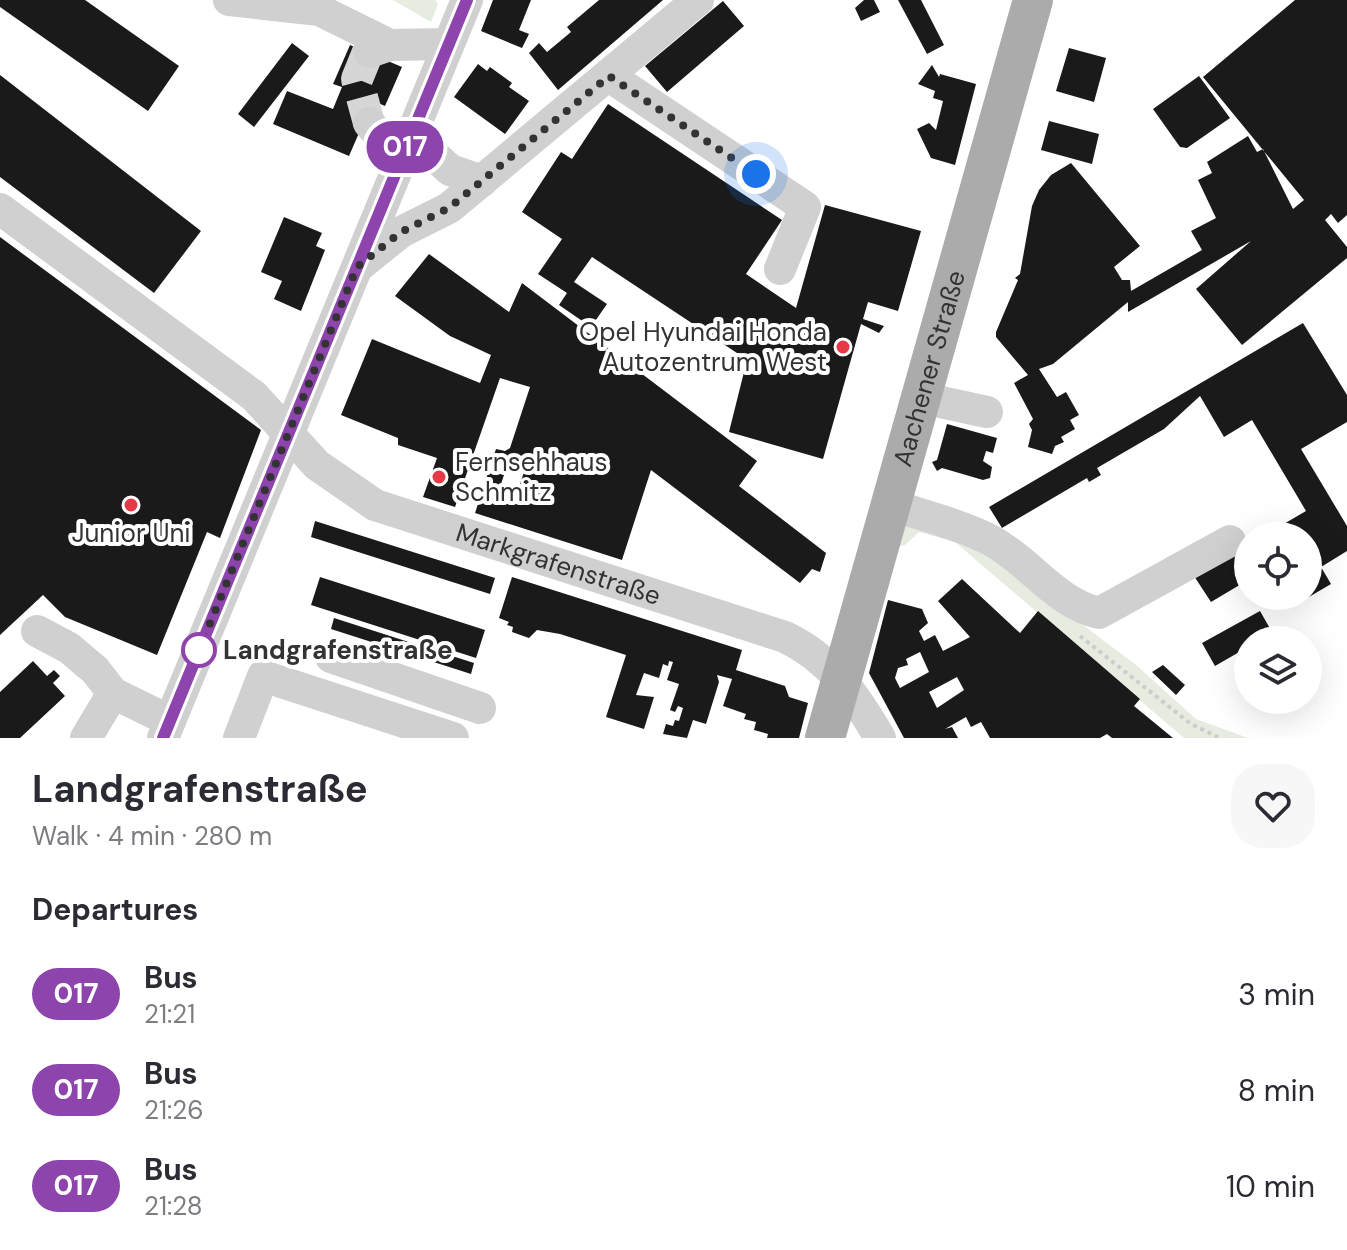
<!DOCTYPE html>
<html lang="en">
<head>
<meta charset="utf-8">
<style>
  :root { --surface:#fff; --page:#f7f7f7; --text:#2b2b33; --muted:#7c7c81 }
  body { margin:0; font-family:"DM Sans",sans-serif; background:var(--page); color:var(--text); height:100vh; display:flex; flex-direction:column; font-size:30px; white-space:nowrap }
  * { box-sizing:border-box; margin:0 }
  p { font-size:26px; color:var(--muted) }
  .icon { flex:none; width:44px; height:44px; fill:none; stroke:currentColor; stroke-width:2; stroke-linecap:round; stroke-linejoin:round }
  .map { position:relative; height:738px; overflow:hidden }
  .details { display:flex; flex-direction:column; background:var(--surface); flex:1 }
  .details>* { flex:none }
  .badge { padding:0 16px; border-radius:26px; font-size:28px; line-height:52px }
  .buttons { position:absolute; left:1234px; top:522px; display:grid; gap:16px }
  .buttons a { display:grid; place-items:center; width:88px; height:88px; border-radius:50%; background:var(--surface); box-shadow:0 8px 32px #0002; font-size:40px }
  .you { position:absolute; width:40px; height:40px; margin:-20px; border:6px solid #fff; border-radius:50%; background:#1a73e8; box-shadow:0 0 0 12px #1a73e833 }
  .map>.badge { position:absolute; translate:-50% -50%; box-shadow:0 0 0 4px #fff }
  h2 { padding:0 32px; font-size:30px; line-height:72px }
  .round { display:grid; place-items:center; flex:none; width:84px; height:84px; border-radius:32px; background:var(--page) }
  .headline { display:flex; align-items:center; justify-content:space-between; height:136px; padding:0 32px }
  h1 { font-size:38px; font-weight:700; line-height:60px }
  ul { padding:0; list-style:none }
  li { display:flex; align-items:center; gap:24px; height:96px; padding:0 32px }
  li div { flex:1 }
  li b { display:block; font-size:30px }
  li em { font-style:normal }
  li .badge { min-width:88px; font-weight:700; text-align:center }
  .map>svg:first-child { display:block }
  .green { fill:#e6ecdf }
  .building { fill:#1a1a1a; fill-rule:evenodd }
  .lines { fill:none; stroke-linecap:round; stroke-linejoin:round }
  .minor-tunnel { stroke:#d6d6d6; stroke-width:32; stroke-dasharray:32 16; stroke-linecap:butt }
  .path { stroke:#cdcdcd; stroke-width:4; stroke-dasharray:4 4; stroke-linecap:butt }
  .minor { stroke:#d0d0d0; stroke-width:32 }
  .major { stroke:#ababab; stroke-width:40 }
  .line-casing { stroke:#fff; stroke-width:18 }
  .line { stroke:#8e44ad; stroke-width:12 }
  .walk { stroke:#333; stroke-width:8; stroke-dasharray:0 14.4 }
  .poi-dot { fill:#e63946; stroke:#fff; stroke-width:3 }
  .stop-dot { fill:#fff; stroke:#8e44ad; stroke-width:4 }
  .labels { text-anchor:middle; stroke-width:8; stroke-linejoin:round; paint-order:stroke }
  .poi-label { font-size:26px; fill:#333; stroke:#fff; text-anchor:end }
  .street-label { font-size:26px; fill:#333; stroke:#fff }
  .stop-label { font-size:26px; font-weight:bold; fill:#333; stroke:#fff; text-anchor:start }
</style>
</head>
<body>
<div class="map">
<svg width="1347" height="738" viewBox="0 0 1347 738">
  <rect width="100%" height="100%" fill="#fff"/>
  <path class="green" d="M393 0H435L438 4 431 22Z
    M895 513 960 532 1136 665 1196 719 1248 738H1184L955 542 919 532 905 545 886 549Z"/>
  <path class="building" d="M0 0H85L179 66 148 111 0 7Z
    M493 0H531L519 30 529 34 522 48 481 31Z
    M599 0H663L558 90 529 53 539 43 547 52 571 32 567 27Z
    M864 0H874L880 12 861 21 855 8Z
    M898 0H921L944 45 927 54Z
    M1295 0H1347V215L1338 223 1331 214 1325 220 1347 247V258L1242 345 1196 289 1251 241 1128 312V302L1053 364 1039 369 1057 397 1066 392 1079 415 1070 420 1075 429 1061 437 1064 442 1055 446 1052 454 1028 447 1032 430 1029 424 1033 419 1014 383 1028 375 996 337V332L1018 280 1015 278 1020 274 1032 206 1039 190 1051 175 1071 163 1140 246 1114 267 1122 280H1130L1131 291 1202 250 1191 231 1216 218 1198 180 1212 173 1207 162 1248 136 1257 152 1263 149 1293 209 1304 200 1203 77Z
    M723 1 744 26 667 92 645 66Z
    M292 43 309 56 254 127 238 114Z
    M350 45 402 67 385 106 378 103 367 128 362 126 349 156 273 124 287 91 333 109 342 87 333 84Z
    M1069 48 1106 58 1094 102 1056 91Z
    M478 64 487 71 490 67 512 83 509 87 529 101 505 134 454 97Z
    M932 65 939 77 940 74 976 84 955 165 931 158 917 129 929 123 936 130 943 101 933 98 935 91 918 84Z
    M0 75 201 231 154 293 0 177Z
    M1199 76 1230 118 1187 148 1180 147 1153 109Z
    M608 104 782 220 746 274 796 308 825 205 921 231 898 311 868 302 863 319 884 326 879 333 861 324 823 459 729 432 745 368 736 360 740 355 592 257 574 282 607 304 591 327 559 305 567 293 538 274 562 239 522 212 561 152 572 159Z
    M1049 121 1099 134 1092 164 1041 150Z
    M284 217 322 233 316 246 325 250 301 311 274 299 282 281 261 272Z
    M0 237 261 430 220 538 207 532 157 655 65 617 43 595 0 635Z
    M429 254 509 312 522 283 757 461 739 486 826 553 820 572 812 569 800 583 651 470 622 560 475 513 496 449 505 451 510 448 530 387 500 378 455 507 423 497 437 458 398 445V438L341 415 372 339 480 383 491 355 450 336 395 296ZM511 454 528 460 518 490 501 484Z
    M1303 323 1347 395V422L1301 449 1347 526V551L1321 567 1331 584 1297 604 1293 596H1308V536H1263L1306 511 1252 420 1224 437 1200 396 1164 429 1097 468 1101 475 1089 482 1087 478 1002 528 989 507Z
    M947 424 997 438 993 453 986 451 983 461 992 467 990 478 983 480 942 468 937 471 932 462 937 460Z
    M315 521 495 578 490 594 311 537Z
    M1248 545V580L1211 602 1194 576Z
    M320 577 485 630 476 658 311 605Z
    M512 577 742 650 736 670 785 686 789 697 808 703 799 738H767L768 734 754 730 756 722 744 719 746 714 723 706 732 679 717 675 719 682 706 724 693 720 687 738 663 734 666 724 673 726 675 720 679 721 683 708 678 706 675 712 670 710 679 684 667 680 673 662 669 661 668 666 663 664 659 678 644 673 636 695 654 697 644 729 606 717 626 655 560 634 537 630 529 638 512 632 513 627 507 625 509 622 499 618Z
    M962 579 1020 633 1038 611 1140 699 1134 706 1173 738H1112L1107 734 1100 738H990L981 722 971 727 966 717 945 729 952 727 958 738H904L869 673 888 600 922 609 928 623 919 631 924 641 935 635 943 651 970 637 938 601ZM920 652 929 672 900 688 895 678 898 668 908 665 906 659ZM957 677 964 690 937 708 929 692Z
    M1260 611 1272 632 1259 640H1248V647L1215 666 1202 643Z
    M334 618 474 663 471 674 331 629Z
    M33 661 47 676 54 670 60 676 53 683 65 696 20 738H0V692Z
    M1163 665 1185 685 1176 695 1152 672Z"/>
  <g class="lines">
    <path class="minor-tunnel" d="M368 52 357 79 369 123"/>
    <path class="path" d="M1080 636 1191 724 1220 738"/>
    <g class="minor">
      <path d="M229 0 319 10 390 45"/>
      <path d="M369 52 390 45 448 44"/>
      <path d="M609 76 805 207 780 269"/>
      <path d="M369 123 400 160"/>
      <path d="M411 134 450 170 482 181"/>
      <path id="s1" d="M0 209 254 396 317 465 375 505 785 637C831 659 855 695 880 738"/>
      <path d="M360 265 401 232 449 208 698 0"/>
      <path d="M922 398 987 412"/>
      <path d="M892 505C924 516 962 525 992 541 1030 562 1056 603 1099 613L1230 541"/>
      <path d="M37 631 69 648 95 670 113 693 170 721"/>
      <path d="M331 657 480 708"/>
      <path d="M86 738 113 693"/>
      <path d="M163 738 467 0"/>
      <path d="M239 738 263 676 453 738"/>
    </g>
    <path class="major" id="s2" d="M825 738 1033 0"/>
  </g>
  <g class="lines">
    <defs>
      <path id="line" d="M163 738 467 0"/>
    </defs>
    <use href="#line" class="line-casing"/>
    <use href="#line" class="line"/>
    <path class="walk" d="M199 650 357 267 401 232 449 208 609 76 756 174"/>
  </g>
  <g class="poi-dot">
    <circle cx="843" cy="347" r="8"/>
    <circle cx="439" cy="477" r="8"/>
    <circle cx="131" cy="505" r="8"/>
  </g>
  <circle class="stop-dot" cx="199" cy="650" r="16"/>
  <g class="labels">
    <g class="poi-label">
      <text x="827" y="341">Opel Hyundai Honda<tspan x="827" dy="30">Autozentrum West</tspan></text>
      <text x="455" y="471" text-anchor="start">Fernsehhaus<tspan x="455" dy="30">Schmitz</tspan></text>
      <text x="131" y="542" text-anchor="middle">Junior Uni</text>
    </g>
    <g class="street-label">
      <text dy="9" stroke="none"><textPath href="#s2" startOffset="384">Aachener Straße</textPath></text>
      <text dy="9" stroke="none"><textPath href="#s1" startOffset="672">Markgrafenstraße</textPath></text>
    </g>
    <g class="stop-label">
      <text x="223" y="659">Landgrafenstraße</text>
    </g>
  </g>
</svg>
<div class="buttons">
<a><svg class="icon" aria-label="locate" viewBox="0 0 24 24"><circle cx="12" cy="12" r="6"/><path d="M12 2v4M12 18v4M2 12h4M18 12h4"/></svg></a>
<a><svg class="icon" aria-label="layers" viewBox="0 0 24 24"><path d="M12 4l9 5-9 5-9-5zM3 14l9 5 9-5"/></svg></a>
</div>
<div class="you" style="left:756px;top:174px"></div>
<b class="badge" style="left:405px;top:147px;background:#8e44ad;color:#fff">017</b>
</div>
<section class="details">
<div class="headline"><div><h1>Landgrafenstraße</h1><p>Walk · 4 min · 280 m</p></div><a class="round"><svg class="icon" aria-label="heart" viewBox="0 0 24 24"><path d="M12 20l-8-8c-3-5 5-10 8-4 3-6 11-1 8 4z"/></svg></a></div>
<h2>Departures</h2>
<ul>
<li><span class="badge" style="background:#8e44ad;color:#fff">017</span><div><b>Bus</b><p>21:21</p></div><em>3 min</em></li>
<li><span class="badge" style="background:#8e44ad;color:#fff">017</span><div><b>Bus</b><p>21:26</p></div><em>8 min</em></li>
<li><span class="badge" style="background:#8e44ad;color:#fff">017</span><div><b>Bus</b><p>21:28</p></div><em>10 min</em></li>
</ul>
</section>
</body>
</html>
